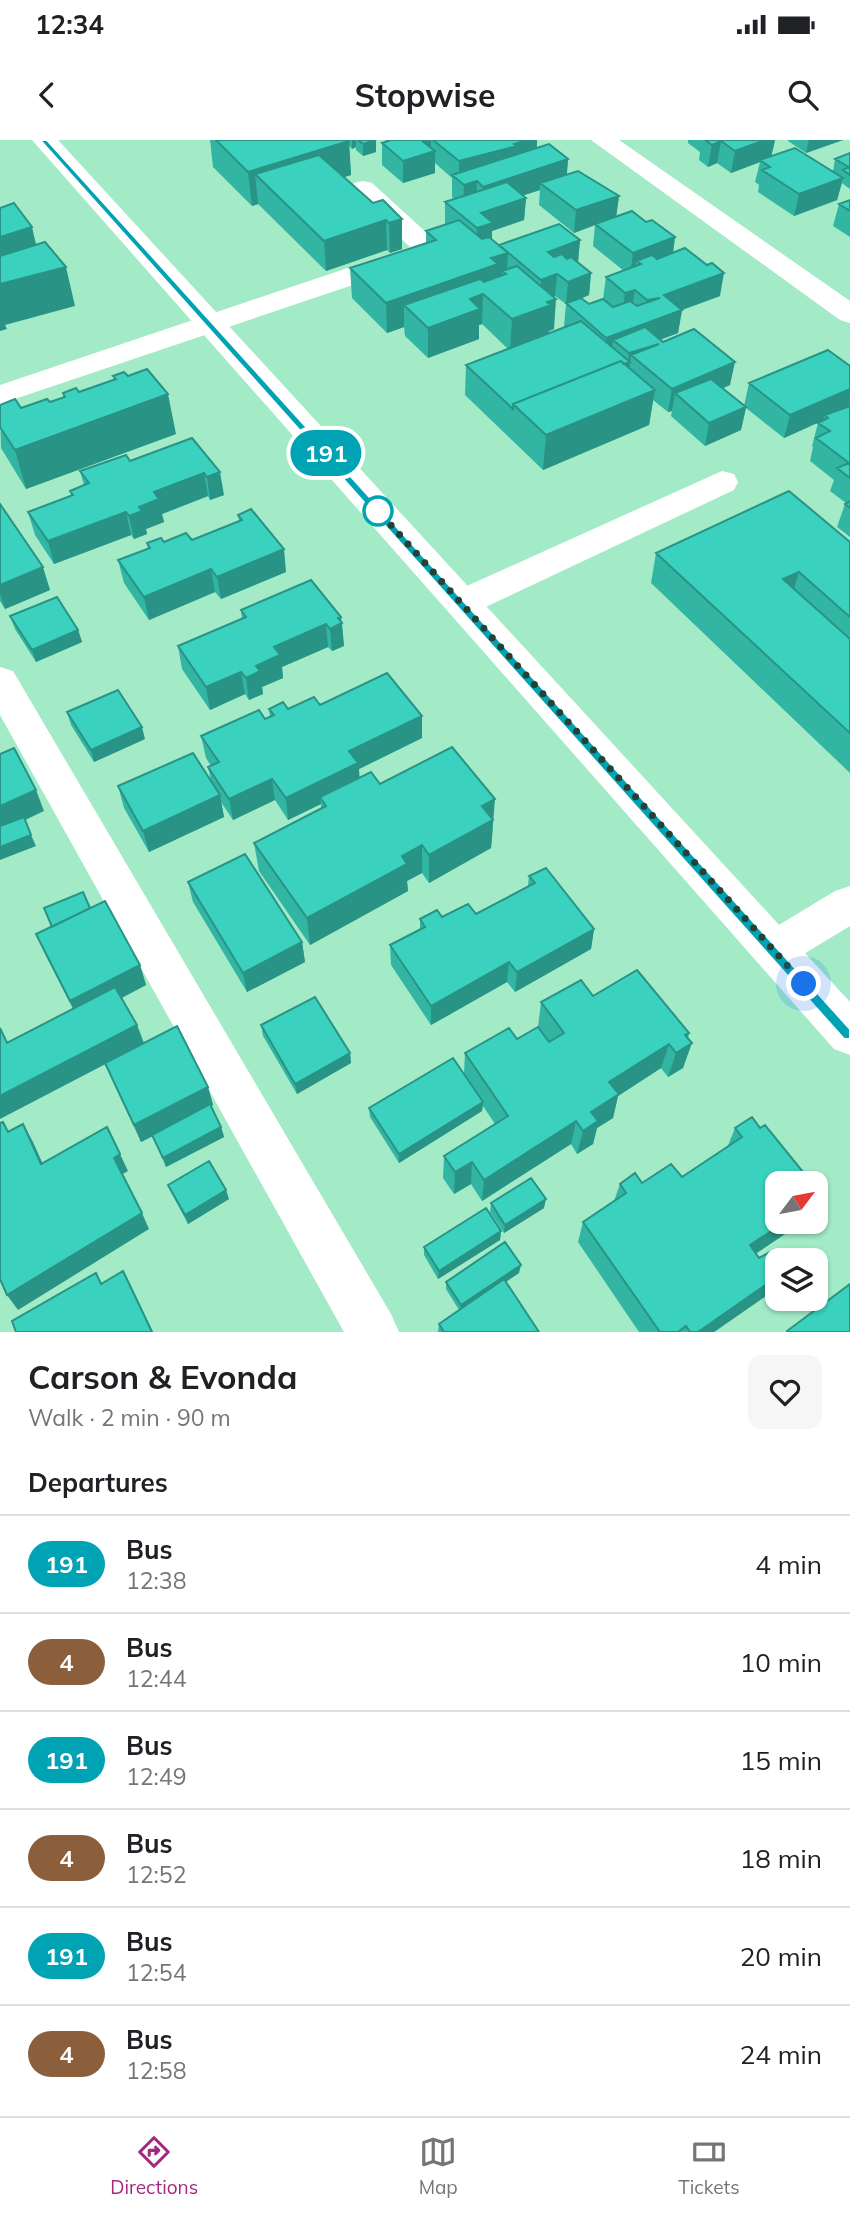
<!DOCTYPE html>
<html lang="en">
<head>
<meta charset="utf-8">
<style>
  :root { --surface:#fff; --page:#f6f6f6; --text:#202124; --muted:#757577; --line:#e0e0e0; --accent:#a22980 }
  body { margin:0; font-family:Mulish,sans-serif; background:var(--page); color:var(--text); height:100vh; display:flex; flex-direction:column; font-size:26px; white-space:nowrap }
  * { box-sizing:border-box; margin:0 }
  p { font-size:23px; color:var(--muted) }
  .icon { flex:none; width:38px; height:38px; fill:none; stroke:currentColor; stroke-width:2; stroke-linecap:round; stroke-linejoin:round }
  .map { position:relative; height:1192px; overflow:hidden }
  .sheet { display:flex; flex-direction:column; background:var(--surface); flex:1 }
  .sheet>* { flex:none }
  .badge { padding:0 14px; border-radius:23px; font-size:24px; line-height:46px }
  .needle { width:46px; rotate:58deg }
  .controls { position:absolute; left:765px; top:1031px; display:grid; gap:14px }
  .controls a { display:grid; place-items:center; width:63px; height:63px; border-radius:14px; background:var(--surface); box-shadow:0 2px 5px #0004; font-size:35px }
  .you { position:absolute; width:35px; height:35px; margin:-18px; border:5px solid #fff; border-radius:50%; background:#1a73e8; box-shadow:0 0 0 10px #1a73e833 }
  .map>.badge { position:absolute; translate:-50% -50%; box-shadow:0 0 0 4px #fff }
  h2 { padding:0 28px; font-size:26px; line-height:63px }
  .round { display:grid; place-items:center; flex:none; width:74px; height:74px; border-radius:14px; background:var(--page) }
  .headline { display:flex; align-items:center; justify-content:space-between; height:119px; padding:0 28px }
  h1 { font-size:33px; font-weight:700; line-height:52px }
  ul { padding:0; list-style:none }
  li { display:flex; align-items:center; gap:21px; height:98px; padding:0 28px; border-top:2px solid var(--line) }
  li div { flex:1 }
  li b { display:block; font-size:26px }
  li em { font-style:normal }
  li .badge { min-width:77px; font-weight:700; text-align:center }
  .status { display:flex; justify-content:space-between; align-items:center; height:49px; padding:0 35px; background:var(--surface); direction:ltr }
  .status svg { height:19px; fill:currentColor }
  header { display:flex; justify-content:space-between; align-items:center; height:91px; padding:0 28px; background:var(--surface); font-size:32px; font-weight:700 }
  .tab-bar { display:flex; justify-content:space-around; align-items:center; height:98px; border-top:2px solid var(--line); background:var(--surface); font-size:19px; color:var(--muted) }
  .tab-bar a { display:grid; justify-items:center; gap:4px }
  .tab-bar .selected { color:var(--accent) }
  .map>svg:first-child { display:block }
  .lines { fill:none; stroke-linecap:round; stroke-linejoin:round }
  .minor { fill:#fff; fill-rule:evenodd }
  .major { fill:#fff; fill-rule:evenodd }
  .wall { fill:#32b5a3; fill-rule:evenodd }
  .shaded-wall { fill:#299385 }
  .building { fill:#3ad2be; stroke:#299385; stroke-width:2 }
  .line { fill:#00a3b4; stroke:#fff; stroke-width:2 }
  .walk { stroke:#244133; stroke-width:7; stroke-dasharray:0 12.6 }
  .stop-dot { fill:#fff; stroke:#00a3b4; stroke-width:3.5 }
</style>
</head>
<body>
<div class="status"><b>12:34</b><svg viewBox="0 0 49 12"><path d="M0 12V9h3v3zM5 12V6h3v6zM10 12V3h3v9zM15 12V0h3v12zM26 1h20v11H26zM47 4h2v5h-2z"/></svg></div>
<header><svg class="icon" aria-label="back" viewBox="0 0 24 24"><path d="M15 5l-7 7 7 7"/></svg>Stopwise<svg class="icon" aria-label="search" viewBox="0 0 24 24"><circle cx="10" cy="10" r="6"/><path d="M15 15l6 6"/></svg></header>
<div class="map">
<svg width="850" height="1192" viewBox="0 0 850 1192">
  <rect width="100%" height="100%" fill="#a3ebc7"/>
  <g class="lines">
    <path class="minor" d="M591 0H619L850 161V183L840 180Z
      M363 41 372 43 439 104 443 110 439 116 0 264V245L410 107 354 55 350 49 354 43Z
      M722 331 734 334 738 342 734 350 475 472 462 476 449 472 444 463 449 454Z
      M0 527 13 531 391 1174 399 1192H344L0 575Z
      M850 746V786L789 823 774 829 759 823 752 810 759 797 835 751Z"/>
    <path class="major" d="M32 0H58L850 862V915L834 909Z"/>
  </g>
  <path class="wall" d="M210 0H376V12L363 16 356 10V7L352 9 349 6 351 35 344 37 373 63 402 79V109L390 113 387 110 326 131 258 64 252 66 213 27Z
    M385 0H537V8L568 19 567 34 619 56 616 76 646 82 675 97 673 113 720 156 682 170 678 193 660 200 730 245 723 248 744 266 749 243 850 226V397L837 387 845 364 846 363 830 351 834 340 810 321 813 307 812 306 818 283 784 298 746 268 741 290 705 306 671 276 672 271 668 272 653 260 649 285 543 330 465 255 466 225 508 209 482 184 479 185V199L428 218 405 196 404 187 387 193 352 158 350 128 426 103V91L445 84V62L454 59 452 57V38L435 23V33L403 43 382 25V3L386 2ZM540 50 539 65 574 93 595 85 593 106 624 131 606 137 603 159 589 164 582 158 589 155 591 133 578 122 580 100 499 105 492 99V91L524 80 526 58 523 55ZM555 156 566 164 564 186V187L549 193V191L554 189V157Z
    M688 0H775L771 16 833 31 835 19 850 13V49L842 43 837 60 794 76 758 52 759 45 755 42 760 22 731 33 717 23 708 27 699 20 700 12 688 3Z
    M788 0H843L806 13 788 1Z
    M850 60V97L833 86 839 64Z
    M113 236 176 294 26 349 1 308 0 265 21 268 50 262 64 258 63 253 79 252 114 240Z
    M192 298 224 355 210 360 208 356 162 374 164 382 146 389 147 394 134 399 131 395 54 424 35 395 28 372 71 356 70 351 84 345 80 331 130 321Z
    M0 364 50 450 5 469 0 461Z
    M238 375 286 432 221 459 215 452 149 480 124 443 118 420 148 409 147 403 192 400 239 381Z
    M850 402V633L651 443 656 413Z
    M241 470 342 483 344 506 332 511 328 507 282 527 283 538 262 547 263 554 249 560 245 554 210 570 182 529 178 506 242 479Z
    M10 476 78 490 82 502 36 522 15 489Z
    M320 565 422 576V598L359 629V638L380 644 493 687 491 708 429 743 422 733 407 741 408 751 310 805 259 731 254 703 321 669V664L288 680 275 660 233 680 221 662 224 677 149 712 124 668 118 646 211 641 208 627 211 626 206 618 201 596 265 579 270 577 269 569H288Z
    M67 572 145 599 94 622 71 585Z
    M529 736 594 789 591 809 515 852 507 842 431 885 391 825 390 805 420 789V779L476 774 528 746Z
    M188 742 302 802 305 822 247 852 193 762Z
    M90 768 140 825 146 845 122 858 137 885 144 903 208 947 213 965 211 966 221 987 224 997 166 1027 153 996 141 1002 105 924 8 902 73 869 45 814 36 794Z
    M593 856 689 893 683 928 668 937 661 928 618 956 613 978 597 988 593 1004 577 1014 571 1004 482 1061 471 1044 454 1054 443 1038 444 1016 495 984 483 966 482 971 399 1023 370 977 369 968 464 933 465 913 517 899 538 887 541 862Z
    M261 885 350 913 351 923 297 954 263 896Z
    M735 988H760L803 1082 756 1113 759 1118 777 1121V1144L773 1151 714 1192H639L578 1102 583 1082 614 1061 620 1044 642 1043 682 1037 727 1008Z
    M168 1045 229 1059 188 1084 172 1054Z
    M491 1063 544 1068 504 1093 490 1072Z
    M501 1091 500 1100 438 1139 424 1115V1107Z
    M519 1133 506 1142 539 1192H438L439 1184 459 1170 446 1149V1142Z"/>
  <path class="shaded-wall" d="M352 0H356V7L352 9Z
    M376 0V12L363 16V4Z
    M403 0H431V7L403 16Z
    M526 0H537L536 18 459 41V21Z
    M762 0H775L771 18 760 20V22L731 33 735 11Z
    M809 0H843L806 13Z
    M349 1 351 35 279 57 255 34 258 64 252 66 248 32Z
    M721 1 717 23 708 27 712 5Z
    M435 11V33L403 43V21Z
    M568 19 566 41 540 43V50L482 69 483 47Z
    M843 38 837 60 794 76 799 54Z
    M477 41 476 64 463 68 464 45Z
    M619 56 616 78 595 84V85L574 93 576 70Z
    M526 58 524 80 492 91V105L476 111 477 88 481 73Z
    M402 79V109L390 113 389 83Z
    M386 80 387 110 326 131 324 101Z
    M32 87 41 126 0 139V97Z
    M675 97 672 120 641 124 636 121 635 134 630 136 633 113Z
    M580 100 578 122 546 134 548 112Z
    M508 113 506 143V134L502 131V144L483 154 482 184 479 185V199L428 218V188L404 165V187L387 193 386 163 491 118Z
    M66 127 75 166 5 185 7 189 0 191V144Z
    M591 133 589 155 566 165 568 142Z
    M724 133 720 156 660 178 664 155Z
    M557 134 555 156 539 162 541 140Z
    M635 150 631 173 622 176 625 153Z
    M660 158 682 170 678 193 628 212 613 200 611 218 603 221 606 198 644 182 647 160Z
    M556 159 554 189 549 191 548 195 510 210 512 179Z
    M659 204 631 215 626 252 516 267 628 223 629 213Z
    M735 222 730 245 687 264 675 253 672 271 668 272 672 249Z
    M850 249V269L825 275 823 280 784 298 790 275Z
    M655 250 649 285 543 330 546 295Z
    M168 254 176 294 26 349 15 310Z
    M746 267 741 290 705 306 709 283Z
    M220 332 224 355 210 360 207 337Z
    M204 333 208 356 162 374 164 382 146 389 147 394 134 399 129 376 139 367 154 352Z
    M126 372 131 395 54 424 48 401Z
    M284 409 286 432 221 459 217 437Z
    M43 427 50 450 5 469 0 454V445Z
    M211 429 215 452 149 480 144 457Z
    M799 432 790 462 783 439Z
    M341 477 344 506 332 511 330 489 338 478Z
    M326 484 328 507 282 527 283 538 262 547 263 554 249 560 246 538 274 507Z
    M78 490 82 502 36 522 32 510Z
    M241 532 245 554 210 570 206 547Z
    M422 576V598L359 629 360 645 320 657 321 664 288 680 286 658 349 611Z
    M142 587 145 599 94 622 91 610Z
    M272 639 275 660 233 680 229 659Z
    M36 650 44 671 0 692V666Z
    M220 655 224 677 149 712 143 691Z
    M495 659 491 708 429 743V715L482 666Z
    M31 695 36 706 0 720V707Z
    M422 705V733L407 741 408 751 310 805 307 778 402 716Z
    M594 789 591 809 515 852 517 832Z
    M302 802 305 822 247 852 243 833Z
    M509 822 507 842 431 885V866Z
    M140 825 146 845 78 880 70 861Z
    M137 885 144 904 0 979V956Z
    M689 893 683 908 692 903 683 928 668 937 676 913 685 895Z
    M669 904 661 928 618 956 613 978 597 988 593 1004 577 1014 583 991 591 972 609 942Z
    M350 913 351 923 297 954 295 944Z
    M208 947 213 965 141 1002 134 985Z
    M483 962 482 971 399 1023V1014Z
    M576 981 571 1004 482 1061 484 1040Z
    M23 984 33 1002 50 1040 41 1024Z
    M221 987 224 997 166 1027 163 1018Z
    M120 1014 128 1031 121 1035 114 1018Z
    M472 1022 471 1044 454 1054 455 1032Z
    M226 1050 229 1059 188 1084 185 1075Z
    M822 1056 816 1066V1060Z
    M546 1059 544 1068 504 1093 505 1085Z
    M142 1073 149 1089 18 1170 7 1155Z
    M785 1082H803L739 1125 750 1105Z
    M501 1091 500 1100 438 1139 439 1131Z
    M521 1125 519 1133 460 1172 461 1165Z
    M123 1131 131 1146 153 1192H152Z
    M777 1137V1144L773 1151 714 1192H698Z"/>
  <path class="building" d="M216 0H348L349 1 248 32Z
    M358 0H376L363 4Z
    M391 0H421L435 11 403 21 382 3Z
    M433 0H526L514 4 517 6 459 21Z
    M705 0H765L735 11 721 1 712 5Z
    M549 4 568 19 483 47 477 41 464 45 452 35Z
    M795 8 843 38 799 54 762 30 770 27 760 20Z
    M850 13V35L843 30 849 27 835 19Z
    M319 15 373 63 383 60 402 79 389 83 386 80 324 101 255 34Z
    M578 31 619 56 576 70 540 43Z
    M507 42 526 58 481 73 493 83 477 88 445 62Z
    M850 60V71L839 64Z
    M14 63 32 87 0 97V68Z
    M632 71 646 82 652 80 675 97 633 113 595 84Z
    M459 80 482 99 489 97 508 113 491 118 498 124 386 163 350 128 436 100 426 91Z
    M559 84 580 100 548 112 554 117 562 114 567 119 571 117 591 133 568 142 557 134 541 140 499 105Z
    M45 102 66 127 0 144V116Z
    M685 108 707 125 712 123 724 133 664 155 682 170 606 198 566 163 581 158 589 164 603 159 613 167 630 161 637 166 660 158 647 160 635 150 625 153 606 137 641 124 636 121 652 115 657 119Z
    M517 126 556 159 547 162 551 165 512 179 483 154 470 159 480 169 428 188 404 165 480 139 484 142 506 134 502 131Z
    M581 181 630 222 624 224 621 221 513 264V269L466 225Z
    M645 187 663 202 694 189 735 222 672 249 631 215 659 204 629 213 613 200Z
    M828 210 850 226V249L790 275 749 243Z
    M621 221 655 250 546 295 513 264Z
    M147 229 168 254 15 310 0 287V265L15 259 21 268 47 259 50 262 65 257 63 253 76 248 79 252 116 239 113 236 124 232 128 236Z
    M711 239 746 267 709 283 675 253Z
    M850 266V338L837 328 849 323 816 298 830 291 818 283 828 278 825 275Z
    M192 298 220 332 207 337 204 333 154 352 159 359 139 367 142 371 129 376 126 372 48 401 28 372 73 355 70 351 89 343 80 331 126 315 130 321Z
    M789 351 850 402V477L799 432 783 439 850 499V593L656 413Z
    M850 361V368L845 364Z
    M0 364 43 427 0 445Z
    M251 369 284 409 217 437 211 429 144 457 118 420 150 408 147 403 161 398 164 402 186 393 192 400 242 380 238 375Z
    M311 440 341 477 338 478 342 483 330 489 326 484 274 507 280 515 256 526 260 531 246 538 241 532 206 547 178 506 246 477 241 470Z
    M57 457 78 490 32 510 10 476Z
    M387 533 422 576 349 611 358 623 286 658 272 639 229 659 208 627 219 622 201 596 259 570 265 579 274 575 269 569 283 562 288 569 314 557 320 565Z
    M118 550 142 587 91 610 67 572Z
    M452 607 495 659 482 666 493 680 429 715 422 705 402 716 407 724 307 778 254 703 326 666 320 657 371 632 380 644Z
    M14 608 36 650 0 666V614Z
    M193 613 220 655 143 691 118 646Z
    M24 677 31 695 0 707V686Z
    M245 714 302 802 243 833 188 742Z
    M546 728 594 789 517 832 509 822 431 866 390 805 425 787 420 779 437 770 442 777 468 764 476 774 535 743 529 736Z
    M83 752 90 768 52 787 44 768Z
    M105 761 140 825 70 861 36 794Z
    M637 830 689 893 685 895 692 903 676 913 669 904 609 942 619 954 591 972 598 981 583 991 576 981 484 1040 472 1022 455 1032 444 1016 508 976 465 913 509 888 517 899 538 887 549 902 564 893 541 862 581 840 593 856Z
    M115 847 137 885 0 956V888L7 903Z
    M315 857 350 913 295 944 261 885Z
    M177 886 208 947 134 985 105 923Z
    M453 918 483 962 399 1014 369 968Z
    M210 964 221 987 163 1018 152 995Z
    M752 977 760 988 765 985 812 1043H777V1082H785L750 1105 759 1118 770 1112 777 1121V1137L698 1192H690L686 1186 678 1192H660L583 1082 626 1053 620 1044 635 1033 642 1043 671 1024 682 1037 742 997 735 988Z
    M3 982 8 992 23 984 41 1024 107 987 120 1014 114 1018 142 1073 7 1155 0 1139V983Z
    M209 1021 226 1050 185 1075 168 1045Z
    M531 1038 546 1059 505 1085 491 1063Z
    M816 1048 822 1056 816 1060Z
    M486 1068 501 1091 439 1131 424 1107Z
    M505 1102 521 1125 461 1165 446 1142Z
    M123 1131 152 1192H16L12 1181 96 1133 101 1144Z
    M504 1139 539 1192H444L439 1184Z
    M850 1144V1192H788L787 1191Z"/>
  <path class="line" d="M40 0H47L850 889V899H844Z"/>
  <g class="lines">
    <path class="walk" d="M378 371 372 364 804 844"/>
  </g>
  <circle class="stop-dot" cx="378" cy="371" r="14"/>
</svg>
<div class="controls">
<a><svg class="needle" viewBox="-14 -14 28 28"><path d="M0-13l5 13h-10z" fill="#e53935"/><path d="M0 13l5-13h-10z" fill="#757577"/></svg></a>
<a><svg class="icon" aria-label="layers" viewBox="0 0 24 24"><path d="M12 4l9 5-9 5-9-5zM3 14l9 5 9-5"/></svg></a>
</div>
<div class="you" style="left:804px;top:844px"></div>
<b class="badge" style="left:326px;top:313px;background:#00a3b4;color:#fff">191</b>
</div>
<section class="sheet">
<div class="headline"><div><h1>Carson &amp; Evonda</h1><p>Walk · 2 min · 90 m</p></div><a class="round"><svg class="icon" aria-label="heart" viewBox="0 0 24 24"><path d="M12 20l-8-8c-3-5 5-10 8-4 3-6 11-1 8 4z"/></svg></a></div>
<h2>Departures</h2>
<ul>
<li><span class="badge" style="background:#00a3b4;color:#fff">191</span><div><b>Bus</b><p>12:38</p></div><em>4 min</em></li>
<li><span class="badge" style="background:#8b5e3c;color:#fff">4</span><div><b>Bus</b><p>12:44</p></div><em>10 min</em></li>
<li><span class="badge" style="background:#00a3b4;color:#fff">191</span><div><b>Bus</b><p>12:49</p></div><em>15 min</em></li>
<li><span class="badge" style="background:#8b5e3c;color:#fff">4</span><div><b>Bus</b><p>12:52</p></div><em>18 min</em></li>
<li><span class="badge" style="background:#00a3b4;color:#fff">191</span><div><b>Bus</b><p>12:54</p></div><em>20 min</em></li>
<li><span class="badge" style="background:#8b5e3c;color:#fff">4</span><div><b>Bus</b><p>12:58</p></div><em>24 min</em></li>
</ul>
</section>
<nav class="tab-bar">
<a class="selected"><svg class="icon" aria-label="directions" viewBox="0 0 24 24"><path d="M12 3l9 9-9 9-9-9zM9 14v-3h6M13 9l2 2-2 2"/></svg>Directions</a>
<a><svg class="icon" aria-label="map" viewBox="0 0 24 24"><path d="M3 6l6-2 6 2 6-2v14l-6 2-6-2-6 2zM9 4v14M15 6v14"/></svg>Map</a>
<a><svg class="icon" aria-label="tickets" viewBox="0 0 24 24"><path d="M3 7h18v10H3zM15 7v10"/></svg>Tickets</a>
</nav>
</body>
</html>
